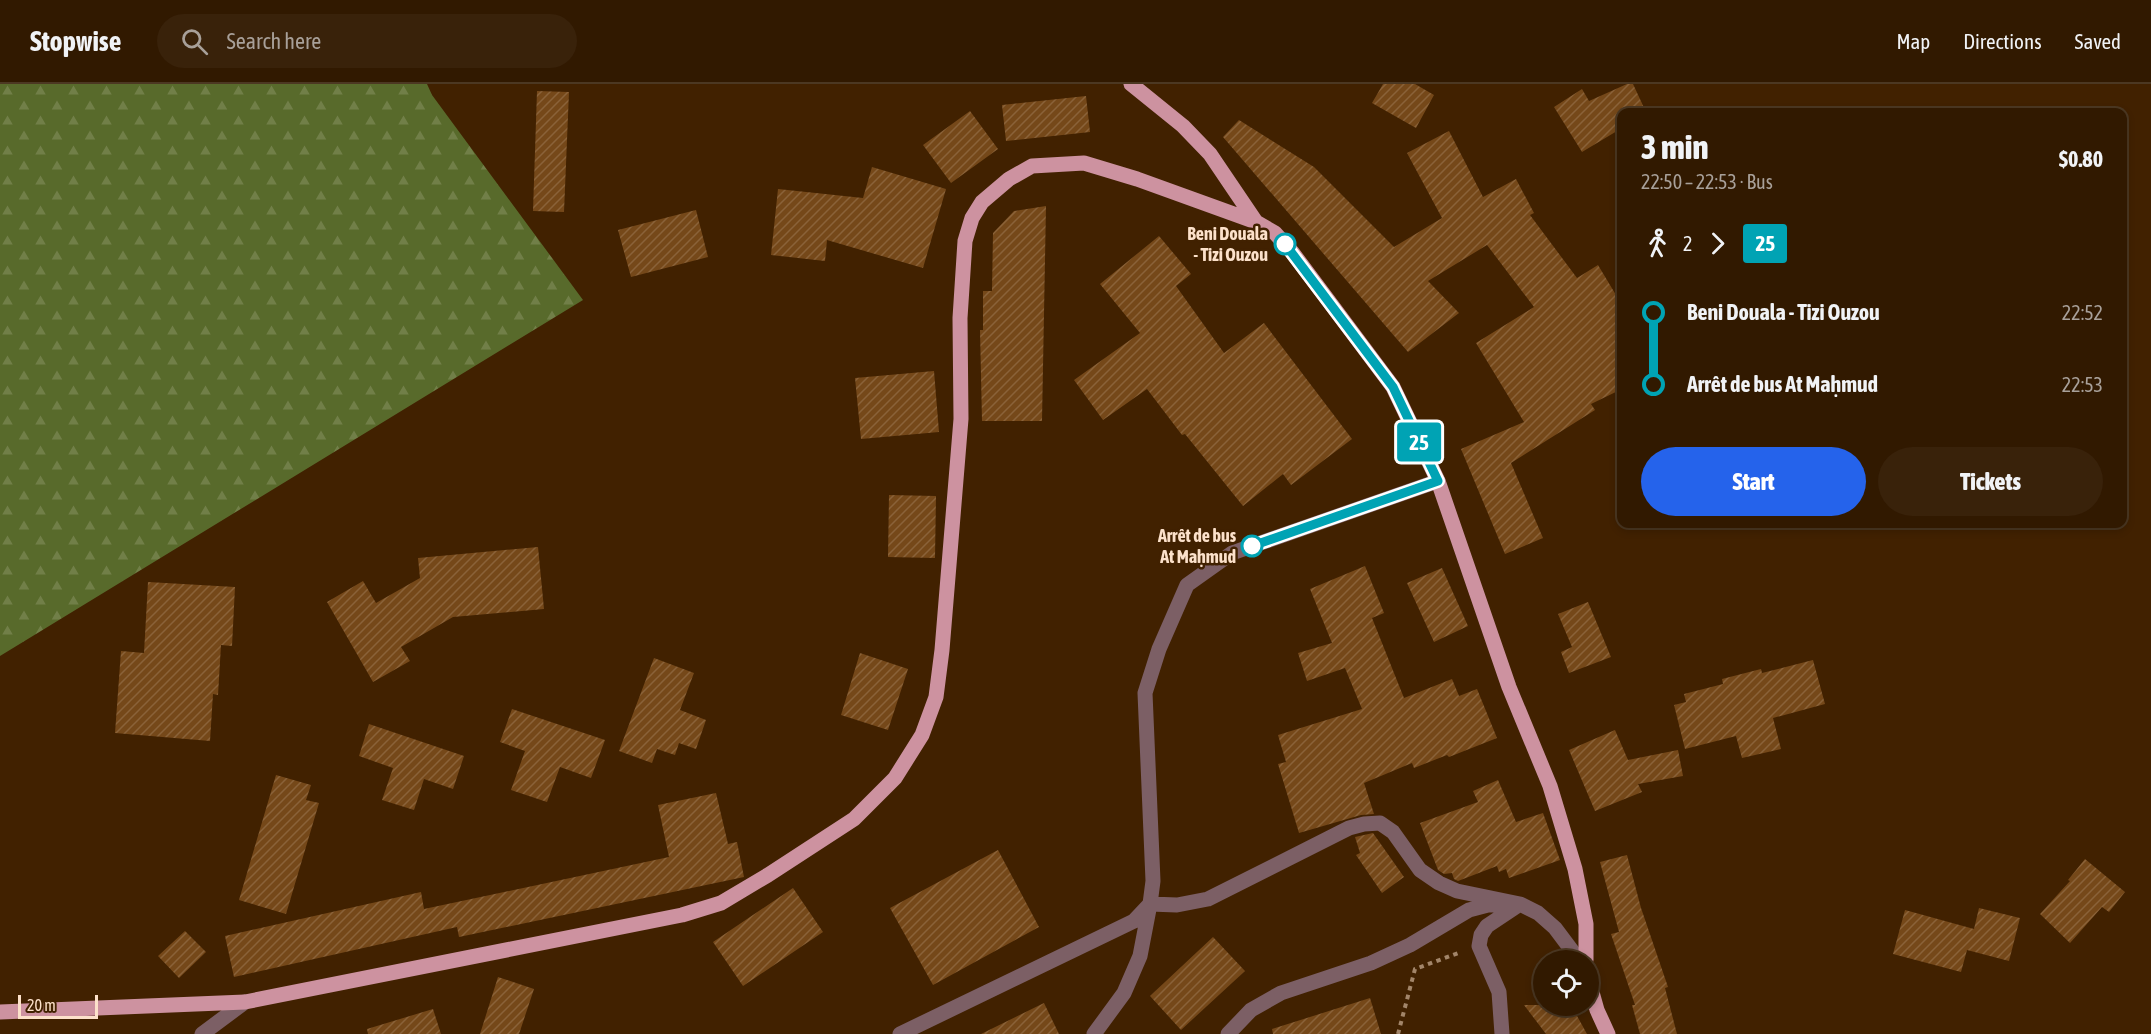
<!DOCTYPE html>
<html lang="en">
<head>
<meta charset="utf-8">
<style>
  :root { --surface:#311900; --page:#39220a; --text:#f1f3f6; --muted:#a8a099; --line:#4c3822; --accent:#2563eb }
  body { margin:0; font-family:"Asap Condensed",sans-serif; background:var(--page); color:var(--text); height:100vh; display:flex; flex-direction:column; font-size:22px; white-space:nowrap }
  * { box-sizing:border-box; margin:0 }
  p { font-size:20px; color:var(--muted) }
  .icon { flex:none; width:33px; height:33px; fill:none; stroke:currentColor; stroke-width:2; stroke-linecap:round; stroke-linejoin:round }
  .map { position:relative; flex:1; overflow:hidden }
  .drawer { position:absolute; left:1617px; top:24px; width:510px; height:420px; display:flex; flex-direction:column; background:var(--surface); border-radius:12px; box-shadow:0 3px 9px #0003,0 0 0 2px var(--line) }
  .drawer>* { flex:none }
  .badge { padding:0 12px; border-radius:4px; font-size:21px; line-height:39px }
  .buttons { position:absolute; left:1533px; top:866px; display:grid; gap:12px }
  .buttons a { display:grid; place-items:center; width:66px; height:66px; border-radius:50%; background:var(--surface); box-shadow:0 3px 9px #0003,0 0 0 2px var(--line); font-size:30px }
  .scale { position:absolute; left:18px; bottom:15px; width:80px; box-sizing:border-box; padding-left:6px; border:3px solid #fce1ca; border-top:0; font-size:16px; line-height:21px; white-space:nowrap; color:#fce1ca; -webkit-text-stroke:4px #412100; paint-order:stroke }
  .map>.badge { position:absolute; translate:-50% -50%; box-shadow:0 0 0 3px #fff }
  .legs { display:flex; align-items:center; gap:9px; height:66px; padding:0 24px; font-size:20px }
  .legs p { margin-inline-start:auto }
  .overview { display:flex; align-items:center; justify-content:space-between; height:102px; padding:0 24px }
  h1 { font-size:33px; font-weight:800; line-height:45px }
  .primary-button { display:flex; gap:12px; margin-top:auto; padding:12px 24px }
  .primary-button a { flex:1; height:69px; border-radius:36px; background:var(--accent); color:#fff; font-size:24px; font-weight:800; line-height:69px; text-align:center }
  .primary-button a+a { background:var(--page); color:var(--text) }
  ul { padding:0 24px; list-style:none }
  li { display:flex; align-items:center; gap:21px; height:72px; font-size:22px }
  li i { display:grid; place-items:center; width:9px; height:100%; margin:0 8px; background:currentColor }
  li i::after { content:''; width:15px; height:15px; margin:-8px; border:4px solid; border-radius:50%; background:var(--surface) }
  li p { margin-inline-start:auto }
  li:first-child i { background:linear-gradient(#0000 50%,currentColor 0) }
  li:last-child i { background:linear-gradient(currentColor 50%,#0000 0) }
  header { display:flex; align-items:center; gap:36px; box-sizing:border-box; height:84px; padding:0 30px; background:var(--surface); border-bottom:2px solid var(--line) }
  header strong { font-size:28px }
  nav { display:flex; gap:33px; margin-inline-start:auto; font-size:21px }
  .search { width:420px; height:54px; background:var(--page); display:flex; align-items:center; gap:15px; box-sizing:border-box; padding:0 21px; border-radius:33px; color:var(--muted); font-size:22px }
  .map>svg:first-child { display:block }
  .forest { fill:url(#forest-firs) }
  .building { fill:url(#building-hatch) }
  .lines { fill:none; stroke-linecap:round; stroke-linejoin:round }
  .path { stroke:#a28569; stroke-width:4; stroke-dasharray:4.5 4.5; stroke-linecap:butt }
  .minor { stroke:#7c5f65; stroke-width:15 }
  .major { stroke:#cd92a0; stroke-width:15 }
  .line-1-casing { stroke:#fff; stroke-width:14 }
  .line-1 { stroke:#00a3b4; stroke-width:9 }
  .stop-1-dot { fill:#fff; stroke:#00a3b4; stroke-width:3 }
  .labels { text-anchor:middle; stroke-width:5; stroke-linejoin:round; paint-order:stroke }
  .stop-label { font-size:18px; font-weight:bold; fill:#fce1ca; stroke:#412100; text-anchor:end }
</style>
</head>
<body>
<header>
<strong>Stopwise</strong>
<div class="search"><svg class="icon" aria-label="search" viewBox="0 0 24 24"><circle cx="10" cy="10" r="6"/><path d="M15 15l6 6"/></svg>Search here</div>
<nav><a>Map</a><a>Directions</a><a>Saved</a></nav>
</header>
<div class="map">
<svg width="2151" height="950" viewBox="0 0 2151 950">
  <defs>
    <pattern id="forest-firs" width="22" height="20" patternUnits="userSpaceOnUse" patternTransform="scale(1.5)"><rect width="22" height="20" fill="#586a2b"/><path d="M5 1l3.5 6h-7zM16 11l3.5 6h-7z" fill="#717f48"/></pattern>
    <pattern id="building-hatch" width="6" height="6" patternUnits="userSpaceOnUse" patternTransform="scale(1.5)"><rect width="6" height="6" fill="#754819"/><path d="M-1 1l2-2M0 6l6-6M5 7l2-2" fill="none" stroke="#8a6239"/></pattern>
  </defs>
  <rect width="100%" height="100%" fill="#412100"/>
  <path class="forest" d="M0 0H427L432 11 583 216 0 572Z"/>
  <path class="building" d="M1383 0H1415L1434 11 1416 44 1372 19Z
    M1627 0H1633L1646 28H1622V44L1582 68 1554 23 1582 5 1589 17Z
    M537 7 569 8 564 128 533 127Z
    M1086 12 1090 48 1006 57 1002 21Z
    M970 27 998 65 951 99 923 61Z
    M1239 36 1314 83 1394 163 1442 134 1407 69 1449 47 1483 113 1516 95 1534 129 1530 131 1577 194 1598 181 1622 221V305L1591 320 1595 326 1511 379 1543 454 1505 470 1461 365 1524 338 1476 259 1534 223 1487 161 1428 197 1459 229 1408 268 1223 53Z
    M872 83 946 105 923 184 827 156 825 177 771 171 778 105 863 114Z
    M1046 122 1042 337H982L980 246H983V207H992L993 149 1014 127Z
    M696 126 708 173 631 193 618 146Z
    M1159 152 1191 190 1176 202 1224 269 1264 239 1352 355 1291 401 1283 390 1243 422 1185 350 1182 351 1147 305 1103 336 1074 296 1140 249 1100 200Z
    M934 287 939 348 861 355 855 294Z
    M889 411 936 412 935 474 888 473Z
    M538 463 544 525 453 533 401 563 410 577 373 598 327 518 363 497 376 519 420 494 418 474Z
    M1365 482 1384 529 1372 534 1404 614 1452 595 1459 612 1477 605 1497 654 1449 673 1447 671 1414 684 1412 679 1364 699 1374 730 1361 731 1299 749 1278 680 1286 678 1278 651 1362 625 1345 584 1307 597 1298 569 1332 559 1310 505Z
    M1442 484 1468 542 1434 558 1407 499Z
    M148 498 235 503 232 562 221 561 218 611 213 610 210 657 115 649 121 567 144 569Z
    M1588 518 1611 573 1569 589 1561 568 1572 563 1558 530Z
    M860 569 908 585 888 646 841 631Z
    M654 574 694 589 680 626 706 636 696 665 679 659 675 671 657 665 652 679 619 667Z
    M1813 576 1825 620 1773 634 1781 665 1742 674 1736 652 1685 665 1674 621 1686 618 1684 610 1723 600 1722 595 1761 585 1762 589Z
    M512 625 605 656 591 694 560 683 547 718 511 706 525 667 500 658Z
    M369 640 464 672 453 705 424 695 414 726 382 716 393 684 359 672Z
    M1615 646 1628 676 1678 666 1683 692 1638 700 1642 708 1595 727 1569 666Z
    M276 691 311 701 306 716 319 719 286 830 239 816Z
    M1498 696 1516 738 1543 729 1560 776 1509 794 1506 785 1499 788 1497 782 1458 797 1454 795 1452 789 1444 790 1438 786 1420 739 1478 718 1473 707Z
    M716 709 728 760 737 758 744 793 459 853 457 843 234 893 225 852 421 808 424 825 669 773 658 721Z
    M1373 749 1404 793 1382 809 1356 771 1360 769 1355 753Z
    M998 766 1039 843 933 901 890 824Z
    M1627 771 1641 824 1668 903 1665 904 1677 950H1640L1632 921H1635L1611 850 1619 848 1600 778Z
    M2085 775 2125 808 2109 828 2102 823 2070 859 2040 830 2070 797 2068 796Z
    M793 804 823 848 743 902 713 858Z
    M1979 824 2020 834 2009 877 1967 866 1961 888 1893 870 1905 826 1974 845Z
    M185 847 206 868 179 894 158 872Z
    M1213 853 1245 887 1181 946 1150 912Z
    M498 893 534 905 519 950H480Z
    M1370 914 1381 950H1273L1272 945Z
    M1044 919 1059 950H981Z
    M1524 921H1571L1587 950H1546Z
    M433 925 441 950H368L367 945Z"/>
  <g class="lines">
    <path class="path" d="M1398 950 1415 885 1461 868"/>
    <path class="minor" d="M202 950 245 918
      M900 950 1134 837 1150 820 1153 797 1145 609 1159 565 1187 501 1232 469 1438 397
      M1094 950 1124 909 1140 872 1150 820 1177 821 1208 815 1349 744 1364 740 1380 739 1393 748 1420 786 1439 799 1457 807 1520 820
      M1228 950 1251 926 1281 909 1371 879 1410 861 1469 826 1488 821 1520 820 1538 829 1555 844 1579 876
      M1502 950 1499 908 1479 862 1481 851 1487 842 1520 820"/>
    <path class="major" d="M1131 0 1183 42 1210 70 1256 138
      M1588 894 1597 926 1608 950
      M0 928 245 918 682 831 721 819 768 791 854 735 895 694 922 651 936 613 942 566 961 335 960 234 965 157 972 134 982 118 1009 95 1032 82 1084 79 1137 95 1256 138 1275 149 1292 168 1393 303 1438 397 1509 603 1550 702 1575 785 1586 840V876"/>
  </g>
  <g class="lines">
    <defs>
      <path id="line-1" d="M1252 462 1438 397 1393 303 1285 160"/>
    </defs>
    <use href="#line-1" class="line-1-casing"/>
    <use href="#line-1" class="line-1"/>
  </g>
  <g class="stop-1-dot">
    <circle cx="1285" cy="160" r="10"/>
    <circle cx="1252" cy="462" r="10"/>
  </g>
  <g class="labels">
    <g class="stop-label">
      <text x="1268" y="156">Beni Douala<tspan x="1268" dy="21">- Tizi Ouzou</tspan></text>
      <text x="1236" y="458">Arrêt de bus<tspan x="1236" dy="21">At Maḥmud</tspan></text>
    </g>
  </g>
</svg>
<div class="buttons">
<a><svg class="icon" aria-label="locate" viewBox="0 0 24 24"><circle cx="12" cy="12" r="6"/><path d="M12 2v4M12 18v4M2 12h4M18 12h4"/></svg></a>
</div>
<div class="scale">20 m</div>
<b class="badge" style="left:1419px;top:358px;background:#00a3b4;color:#fff">25</b>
<section class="drawer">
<div class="overview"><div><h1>3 min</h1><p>22:50 – 22:53 · Bus</p></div><b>$0.80</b></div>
<div class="legs"><svg class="icon" aria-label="walk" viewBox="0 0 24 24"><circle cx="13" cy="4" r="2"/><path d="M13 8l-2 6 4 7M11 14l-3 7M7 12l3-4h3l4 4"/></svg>2<svg class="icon" aria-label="forward" viewBox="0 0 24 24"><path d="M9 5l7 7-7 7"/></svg><b class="badge" style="background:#00a3b4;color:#fff">25</b></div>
<ul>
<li><i style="color:#00a3b4"></i><b>Beni Douala - Tizi Ouzou</b><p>22:52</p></li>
<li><i style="color:#00a3b4"></i><b>Arrêt de bus At Maḥmud</b><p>22:53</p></li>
</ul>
<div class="primary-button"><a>Start</a><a>Tickets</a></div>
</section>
</div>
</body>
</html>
